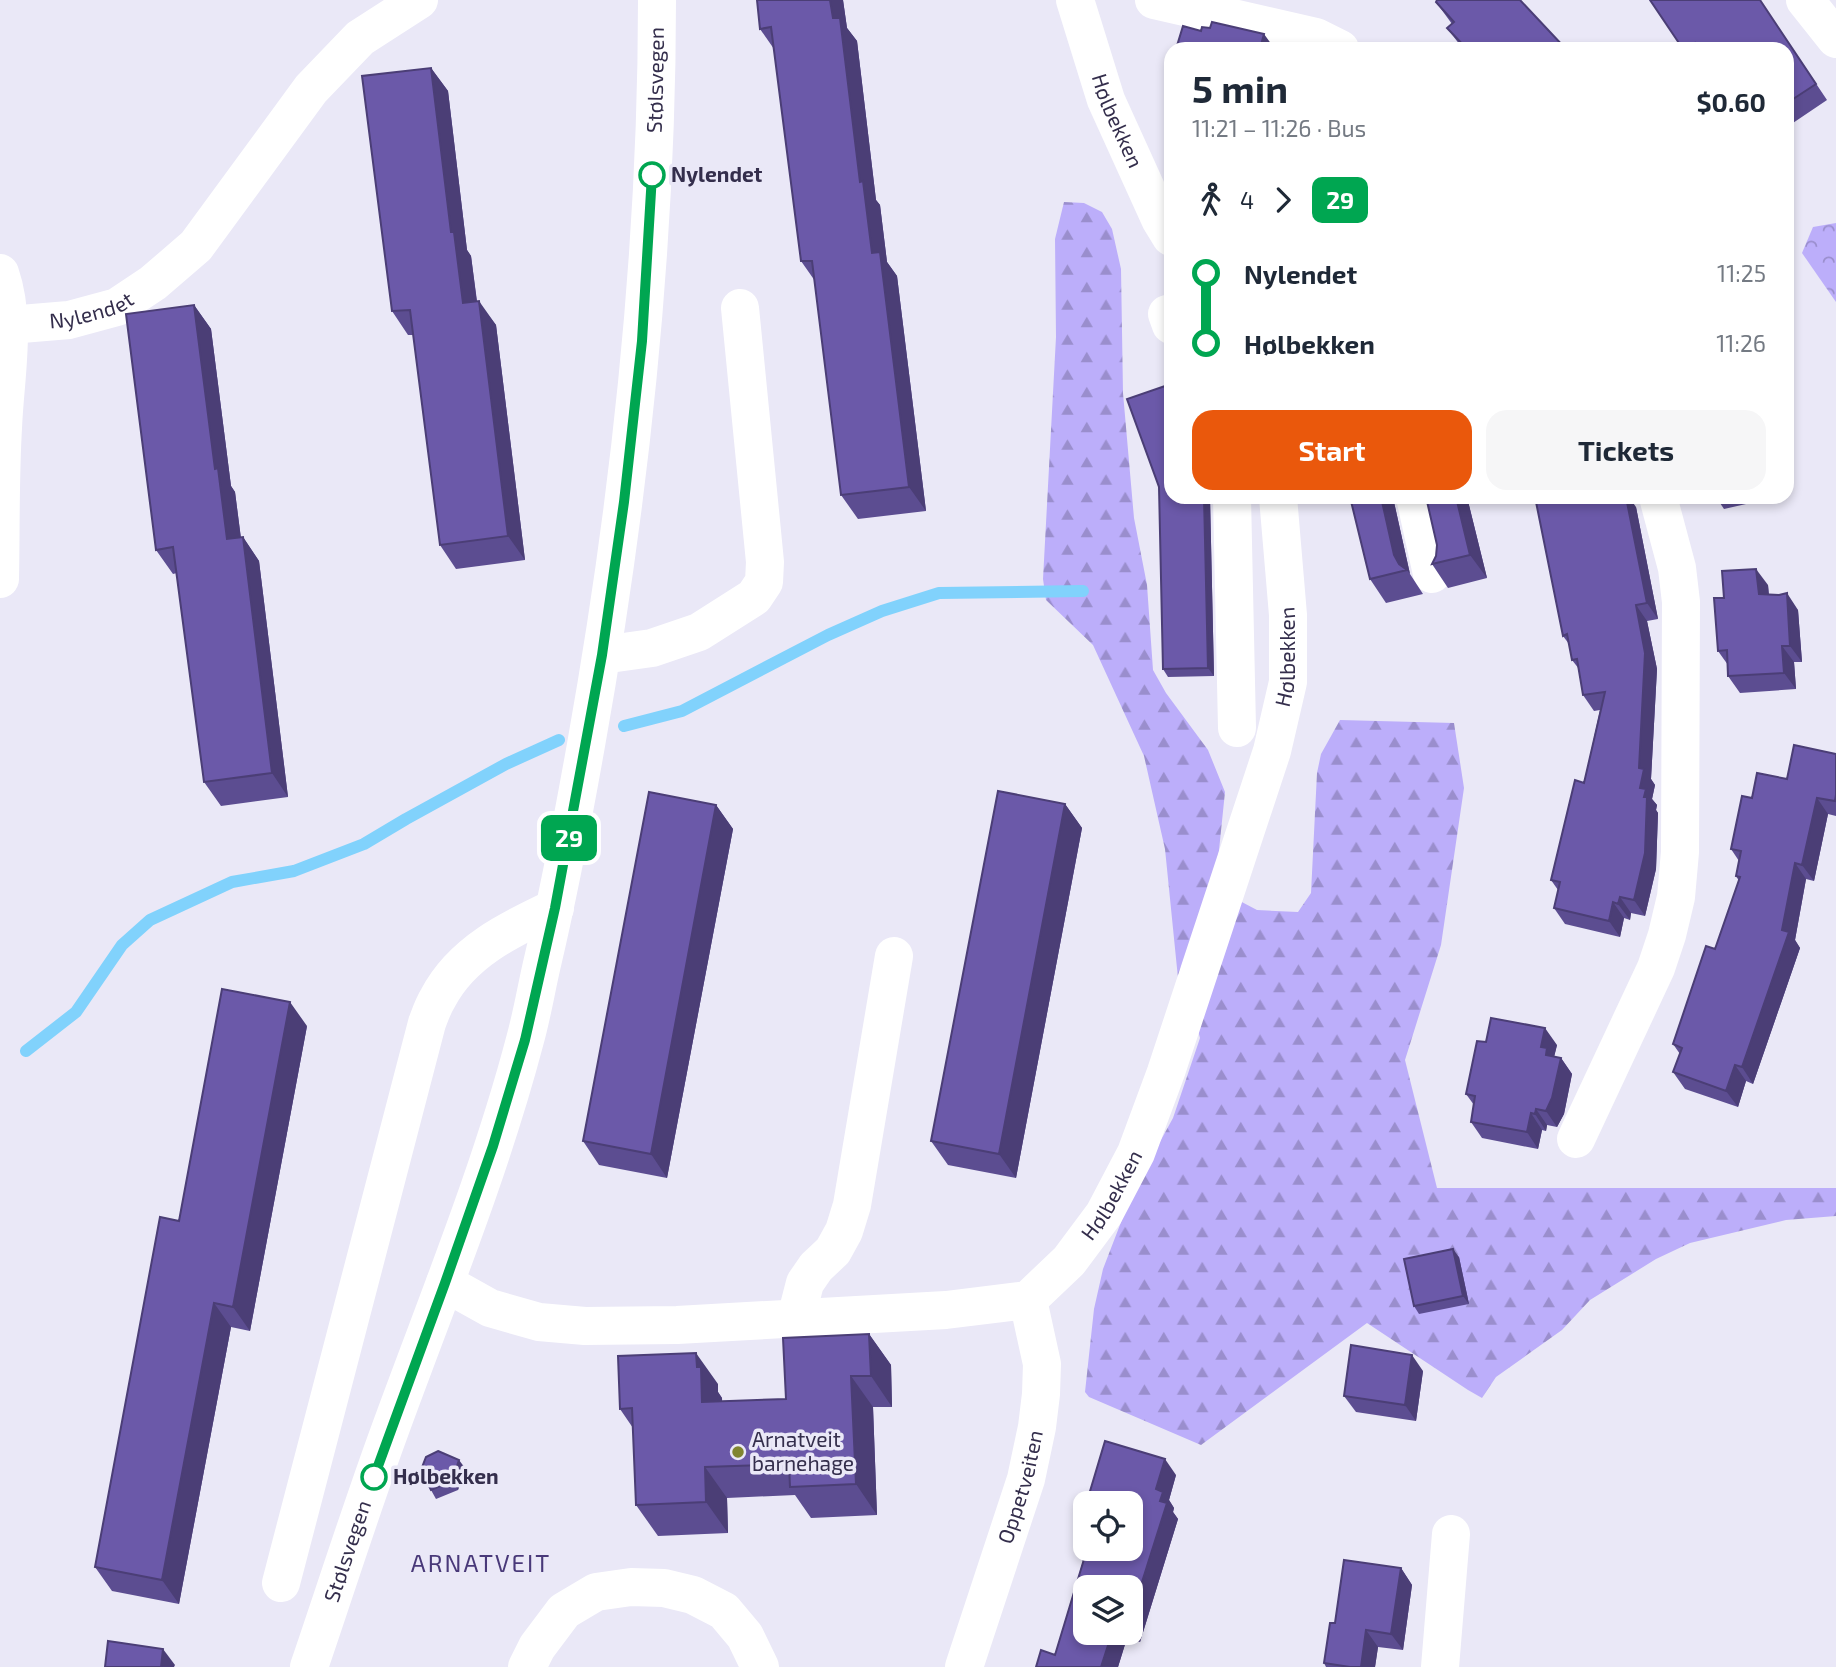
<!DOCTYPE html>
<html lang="en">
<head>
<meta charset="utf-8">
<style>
  :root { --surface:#fff; --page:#f6f6f7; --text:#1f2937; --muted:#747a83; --accent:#ea580c }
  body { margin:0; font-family:"Exo 2",sans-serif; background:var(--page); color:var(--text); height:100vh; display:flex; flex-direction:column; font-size:26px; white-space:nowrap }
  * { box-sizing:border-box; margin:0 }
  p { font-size:23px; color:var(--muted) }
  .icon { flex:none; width:38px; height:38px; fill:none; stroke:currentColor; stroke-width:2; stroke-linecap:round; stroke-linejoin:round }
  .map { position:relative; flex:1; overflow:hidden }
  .details { position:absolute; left:1164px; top:42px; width:630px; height:462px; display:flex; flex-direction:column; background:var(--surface); border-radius:21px; box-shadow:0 4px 10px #0003 }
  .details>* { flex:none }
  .badge { padding:0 14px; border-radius:10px; font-size:24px; line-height:46px }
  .tools { position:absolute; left:1073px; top:1491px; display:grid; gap:14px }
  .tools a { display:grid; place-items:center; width:70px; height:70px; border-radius:14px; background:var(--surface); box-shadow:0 4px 10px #0003; font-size:35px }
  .map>.badge { position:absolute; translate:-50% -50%; box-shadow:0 0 0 4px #fff }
  .legs { display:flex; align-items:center; gap:10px; height:77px; padding:0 28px; font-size:23px }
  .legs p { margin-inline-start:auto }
  .head { display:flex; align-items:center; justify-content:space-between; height:119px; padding:0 28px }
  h1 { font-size:38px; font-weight:700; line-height:52px }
  .cta { display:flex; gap:14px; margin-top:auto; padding:14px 28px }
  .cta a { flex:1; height:80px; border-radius:21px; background:var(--accent); color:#fff; font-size:28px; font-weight:700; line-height:80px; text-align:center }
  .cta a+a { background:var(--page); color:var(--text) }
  ul { padding:0 28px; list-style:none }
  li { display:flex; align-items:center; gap:24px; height:70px; font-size:26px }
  li i { display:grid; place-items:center; width:10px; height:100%; margin:0 9px; background:currentColor }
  li i::after { content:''; width:18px; height:18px; margin:-9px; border:5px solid; border-radius:50%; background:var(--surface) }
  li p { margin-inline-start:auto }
  li:first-child i { background:linear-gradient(#0000 50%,currentColor 0) }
  li:last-child i { background:linear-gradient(currentColor 50%,#0000 0) }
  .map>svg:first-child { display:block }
  .forest { fill:url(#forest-firs) }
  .park { fill:url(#park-crowns) }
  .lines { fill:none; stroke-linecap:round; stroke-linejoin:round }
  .stream { stroke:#81d2fc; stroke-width:12 }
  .minor { stroke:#fff; stroke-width:38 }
  .wall { fill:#5c4d91; fill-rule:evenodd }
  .shaded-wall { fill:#4b3e76 }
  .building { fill:#6b59a9; stroke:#4b3e76; stroke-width:2 }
  .line-1-casing { stroke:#fff; stroke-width:16 }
  .line-1 { stroke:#00a651; stroke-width:10 }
  .stop-1-dot { fill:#fff; stroke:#00a651; stroke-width:3.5 }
  .poi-dot { fill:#808530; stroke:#eae8f7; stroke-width:2.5 }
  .labels { text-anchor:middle; stroke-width:7; stroke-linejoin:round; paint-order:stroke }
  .street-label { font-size:21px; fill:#342e4c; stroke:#eae8f7 }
  .stop-label { font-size:21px; font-weight:bold; fill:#342e4c; stroke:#eae8f7; text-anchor:start }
  .poi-label { font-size:21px; fill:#342e4c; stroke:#eae8f7; text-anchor:start }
  .quarter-label { font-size:24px; letter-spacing:2px; fill:#493979; stroke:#eae8f7 }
</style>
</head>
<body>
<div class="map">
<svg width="1836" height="1667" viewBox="0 0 1836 1667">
  <defs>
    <pattern id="forest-firs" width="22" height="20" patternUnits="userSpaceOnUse" patternTransform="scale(1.75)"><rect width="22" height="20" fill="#bcaefa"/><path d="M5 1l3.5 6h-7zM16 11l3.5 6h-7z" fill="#9a8ecd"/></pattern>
    <pattern id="park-crowns" width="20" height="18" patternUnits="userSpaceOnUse" patternTransform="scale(1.75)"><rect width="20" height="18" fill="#bcaefa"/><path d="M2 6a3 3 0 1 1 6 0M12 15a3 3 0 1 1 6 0" fill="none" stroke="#9a8ecd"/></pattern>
  </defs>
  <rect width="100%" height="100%" fill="#eae8f7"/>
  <path class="forest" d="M1064 202 1084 203 1102 212 1112 229 1121 269 1123 393 1134 518 1147 585 1153 670 1166 693 1208 750 1225 792 1218 860 1238 900 1257 910 1298 912 1311 893 1317 773 1321 754 1340 720 1454 723 1464 788 1441 945 1405 1060 1437 1188H1836V1216L1786 1220 1690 1243 1656 1259 1590 1300 1562 1330 1496 1377 1482 1398 1468 1390 1367 1323 1201 1445 1089 1397 1085 1392 1094 1309 1103 1269 1133 1191 1173 1118 1200 1038 1195 1019 1181 1008 1165 849 1144 756 1093 645 1046 600 1043 579 1056 337 1055 239Z"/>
  <path class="park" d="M1836 223V302L1802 253 1813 227Z"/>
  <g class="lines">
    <path class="stream" d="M624 726 682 711 828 635 882 611 939 593 1083 591
      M26 1051 76 1012 122 945 150 920 232 882 294 871 364 844 406 819 506 764 559 740"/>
    <g class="minor">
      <path id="s1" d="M1075 0 1106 100 1160 219 1171 237"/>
      <path d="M1154 0 1316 37 1340 49"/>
      <path d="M1805 0 1836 39"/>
      <path d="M0 273C17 322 5 377 3 428 0 478 1 529 0 579"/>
      <path d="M1167 314 1171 325"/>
      <path id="s2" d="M9 325 69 320 117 307 153 283 196 246 311 89 360 38 419 0"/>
      <path d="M1232 497 1237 728"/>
      <path d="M1415 497 1432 574"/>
      <path d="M602 655 652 648 699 632 754 597 764 582 765 562 740 308"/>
      <path d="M1576 1139 1656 968 1667 935 1676 897 1680 852 1681 602 1677 568 1658 497"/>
      <path id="s3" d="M445 1283 490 1308 539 1322 585 1326 677 1325 946 1310 1028 1300 1069 1261 1104 1214 1136 1153 1166 1072 1272 751 1288 682V615L1278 497"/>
      <path d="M796 1318 805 1283 816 1267 833 1251 844 1231 852 1205 894 956"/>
      <path d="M281 1583 427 1023C430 1015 433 1006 438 998 462 952 510 929 555 908"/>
      <path id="s4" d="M309 1667C336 1588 361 1509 390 1430 437 1301 490 1173 525 1040 532 1015 536 990 542 964 559 892 573 818 586 745 630 499 657 250 657 0"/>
      <path d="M527 1667 537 1647 564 1611 596 1592 631 1587 664 1588 693 1595 724 1611 745 1636 760 1667"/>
      <path id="s5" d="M964 1667 1026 1479 1037 1427 1041 1394 1042 1364 1028 1300"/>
      <path d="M1440 1667 1451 1534"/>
    </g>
  </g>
  <path class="wall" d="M757 0H843L847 28 857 41 876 200 880 205 887 262 897 276 926 511 858 519 841 495 815 281 801 261 774 49 760 29Z
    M1760 0 1827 100 1787 127V49H1683Z
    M1436 2 1566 49H1463L1447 28 1452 24Z
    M431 68 448 91 467 250 471 256 477 301 496 325 525 560 456 569 440 545 413 335H408L392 311Z
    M194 305 211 329 231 486 235 492 241 538 243 537 259 561 288 797 221 806 204 782 177 573 173 574 156 550Z
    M1171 497H1210L1214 676 1168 677 1163 669Z
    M1350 497H1394V502L1410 574 1423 594 1386 603 1370 579Z
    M1426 497H1467L1487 578 1448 588 1432 564 1436 556 1437 545Z
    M1716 497H1777L1724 509Z
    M1636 507 1658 619 1647 621 1657 669 1651 779 1655 785 1652 799 1657 805 1656 810 1658 813 1656 869 1645 916 1631 913 1630 920 1624 918 1620 937 1565 924 1554 908 1558 890 1551 880 1584 783 1600 710 1594 711 1583 695 1579 669 1572 660 1569 644 1563 636Z
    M1768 585 1769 595 1798 610 1802 662H1794L1796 689 1740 693 1728 676V665L1718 651 1724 598Z
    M1836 754V816L1828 814 1814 881 1806 879 1795 940 1800 948 1753 1084 1746 1081 1738 1107 1685 1089 1673 1072 1680 1054 1673 1044 1715 949 1739 881 1736 876 1739 861 1731 849 1752 798Z
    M1065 804 1082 828 1016 1178 948 1165 931 1141Z
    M716 805 733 829 667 1178 599 1165 583 1141Z
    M307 1026 250 1331 231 1327 179 1604 112 1591 95 1567 179 1221Z
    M1486 1042 1557 1045 1554 1057 1561 1058 1572 1074 1564 1114 1557 1127 1547 1125 1546 1131 1542 1130 1538 1149 1482 1138 1471 1122 1474 1105 1466 1094Z
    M1459 1257 1469 1304 1419 1314 1414 1306Z
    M869 1334 891 1365 892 1407H873L877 1515 811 1518 795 1495 727 1498 728 1533 658 1536 636 1505 633 1428 620 1409 718 1384V1392L722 1398V1401L786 1399Z
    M1423 1371 1416 1421 1356 1412 1344 1396Z
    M465 1468 458 1490 436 1499 431 1490Z
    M1176 1475 1169 1500 1174 1508 1173 1512 1178 1519 1140 1642 1127 1638 1118 1667H1036L1055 1655 1083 1561 1079 1554 1130 1503H1091L1088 1498ZM1130 1587V1633H1085Z
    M1401 1568 1412 1585 1403 1650 1378 1647 1375 1667H1326L1324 1663 1335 1623Z"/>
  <path class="shaded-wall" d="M830 0H843L847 28 857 41 876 200 880 205 887 262 897 276 926 511 909 487 872 253Z
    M1264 34 1275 49H1264L1261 45Z
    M431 68 448 91 467 250 471 256 480 327 463 303 451 232Z
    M479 301 496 325 525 560 508 536Z
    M194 305 211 329 231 486 235 492 244 563 227 539 215 469Z
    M1204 497H1210L1214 676 1208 668Z
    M1381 497H1394V502L1410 574 1407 570 1399 564 1394 555Z
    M1456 497H1467L1487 578 1470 555Z
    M1626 497H1629L1636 507 1658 619 1647 603Z
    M243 537 259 561 288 797 272 773Z
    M1756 569 1768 585 1770 611 1759 594Z
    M1787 593 1798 610 1802 662 1790 646Z
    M1636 605 1647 621 1657 669 1651 779 1655 785 1652 799 1657 805 1656 810 1658 813 1656 869 1645 916 1634 900 1640 788Z
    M1782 646 1794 662 1796 689 1784 673Z
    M1817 798 1828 814 1814 881 1802 865Z
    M1065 804 1082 828 1016 1178 999 1154Z
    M716 805 733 829 667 1178 651 1154Z
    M1795 863 1806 879 1795 940 1800 948 1753 1084 1742 1067 1782 930Z
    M1620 897 1631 913 1630 920 1618 904Z
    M1613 902 1624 918 1620 937 1609 921Z
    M290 1002 307 1026 250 1331 233 1307Z
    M1545 1028 1557 1045 1554 1057 1557 1071 1541 1047Z
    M1561 1058 1572 1074 1564 1114 1557 1127 1546 1111Z
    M1735 1065 1746 1081 1738 1107 1726 1091Z
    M1536 1109 1547 1125 1546 1131 1535 1114Z
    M1531 1113 1542 1130 1538 1149 1527 1132Z
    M1453 1249 1459 1257 1469 1304 1463 1296Z
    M214 1303 231 1327 179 1604 162 1580Z
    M869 1334 891 1365 892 1407 871 1376Z
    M696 1353 718 1384V1392L722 1398 724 1433 702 1402 697 1367Z
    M1412 1355 1423 1371 1416 1421 1405 1405Z
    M851 1376 873 1407 877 1515 856 1484Z
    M1165 1459 1176 1475 1169 1500 1174 1508 1173 1512 1178 1519 1140 1642 1130 1629V1620L1160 1501 1156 1489Z
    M459 1460 465 1468 458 1490 452 1481Z
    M705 1467 727 1498 728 1533 706 1502Z
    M1401 1568 1412 1585 1403 1650 1391 1634Z
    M1366 1630 1378 1647 1375 1667H1361Z
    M1112 1633H1123L1127 1638 1118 1667H1101Z
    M163 1649 175 1665 174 1667H161Z"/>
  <path class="building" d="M757 0H830L833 18H840L860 182 863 181 872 253 880 252 909 487 841 495 812 261H801L771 27 760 29Z
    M1437 0H1520L1566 49H1467L1447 28 1454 22 1436 2Z
    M1650 0H1760L1816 84 1787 103V49H1699L1695 43 1687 49H1683Z
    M1212 22 1264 34 1261 45 1267 46 1266 49H1176L1183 26 1201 31 1202 27 1210 28Z
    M1171 65V80L1166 79Z
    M431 68 451 232H454L463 303 479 301 508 536 440 545 410 310 392 311 362 76Z
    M194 305 215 469 218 468 227 539 243 537 272 773 204 782 173 547 156 550 126 314Z
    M1171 384V497H1204L1208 668 1163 669 1159 487 1127 399Z
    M1350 497H1381L1394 555 1399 564 1407 570 1370 579Z
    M1426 497H1456L1470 555 1432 564 1436 556 1437 545Z
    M1535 497H1626L1647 603 1636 605 1645 653 1639 768 1644 769 1640 788 1646 789 1644 797H1647L1645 853 1634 900 1620 897 1618 904 1613 902 1609 921 1554 908 1560 882 1551 880 1575 780 1584 783 1605 692 1583 695 1577 659 1572 660 1567 634 1563 636Z
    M1756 569 1759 594 1779 595 1787 593 1790 646H1782L1784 673 1728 676 1727 650 1718 651 1714 598H1724L1722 571Z
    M1794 745 1836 754V795L1835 801 1817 798 1802 865 1795 863 1782 930 1789 932 1742 1067 1735 1065 1726 1091 1673 1072 1682 1048 1673 1044 1706 946 1715 949 1740 877 1736 876 1741 851 1731 849 1742 796 1752 798 1757 773 1787 779Z
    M998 791 1065 804 999 1154 931 1141Z
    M649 792 716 805 651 1154 583 1141Z
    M222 989 290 1002 233 1307 214 1303 162 1580 95 1567 160 1217 179 1221Z
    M1491 1018 1545 1028 1541 1047 1547 1048 1546 1055 1561 1058 1552 1098 1546 1111 1536 1109 1535 1114 1531 1113 1527 1132 1471 1122 1475 1096 1466 1094 1477 1041 1486 1042Z
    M1453 1249 1463 1296 1414 1306 1404 1259Z
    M869 1334 871 1376H851L856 1484 790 1487 789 1464 705 1467 706 1502 636 1505 632 1408 620 1409 618 1356 696 1353 697 1367H701L702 1402 786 1399 783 1338Z
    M1351 1345 1412 1355 1405 1405 1344 1396Z
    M1105 1441 1165 1459 1156 1489 1163 1492 1160 1501 1167 1503 1130 1620V1587H1085V1633H1112L1101 1667H1036L1041 1650 1055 1655 1085 1556 1079 1554 1085 1534V1549H1130V1503H1095V1501L1088 1498Z
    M438 1451 459 1460 452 1481 431 1490 421 1470 426 1457Z
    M1344 1560 1401 1568 1391 1634 1366 1630 1361 1667H1350L1324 1663 1330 1623H1335Z
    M108 1641 163 1649 161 1667H105Z"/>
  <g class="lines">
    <defs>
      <path id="line-1" d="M374 1477 445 1283 493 1146 525 1040 555 908 602 655 624 502 642 341 652 175"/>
    </defs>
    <use href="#line-1" class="line-1-casing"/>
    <use href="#line-1" class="line-1"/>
  </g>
  <g class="stop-1-dot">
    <circle cx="652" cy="175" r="12"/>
    <circle cx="374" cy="1477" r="12"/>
  </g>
  <circle class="poi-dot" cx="738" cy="1452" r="7"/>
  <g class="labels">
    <g class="street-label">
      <text dy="7" stroke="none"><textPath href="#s4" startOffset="1634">Stølsvegen</textPath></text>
      <text dy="7" stroke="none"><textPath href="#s1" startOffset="128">Hølbekken</textPath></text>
      <text dy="7" stroke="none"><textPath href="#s2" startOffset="84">Nylendet</textPath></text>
      <text dy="7" stroke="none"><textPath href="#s3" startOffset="1297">Hølbekken</textPath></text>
      <text dy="7" stroke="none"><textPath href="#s3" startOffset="728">Hølbekken</textPath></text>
      <text dy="7" stroke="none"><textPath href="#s5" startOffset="189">Oppetveiten</textPath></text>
      <text dy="7" stroke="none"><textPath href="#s4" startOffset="122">Stølsvegen</textPath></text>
    </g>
    <g class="stop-label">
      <text x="671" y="182">Nylendet</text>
      <text x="393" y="1484">Hølbekken</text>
    </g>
    <g class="poi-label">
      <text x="752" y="1447">Arnatveit<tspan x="752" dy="24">barnehage</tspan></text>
    </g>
    <g class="quarter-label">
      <text x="481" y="1572">ARNATVEIT</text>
    </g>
  </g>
</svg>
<div class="tools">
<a><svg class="icon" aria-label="locate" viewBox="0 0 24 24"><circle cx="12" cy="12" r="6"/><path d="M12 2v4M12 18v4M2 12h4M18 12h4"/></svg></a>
<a><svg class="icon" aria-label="layers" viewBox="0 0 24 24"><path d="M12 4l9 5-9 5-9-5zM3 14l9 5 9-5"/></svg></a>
</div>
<b class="badge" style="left:569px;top:838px;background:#00a651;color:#fff">29</b>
<section class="details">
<div class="head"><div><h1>5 min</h1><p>11:21 – 11:26 · Bus</p></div><b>$0.60</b></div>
<div class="legs"><svg class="icon" aria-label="walk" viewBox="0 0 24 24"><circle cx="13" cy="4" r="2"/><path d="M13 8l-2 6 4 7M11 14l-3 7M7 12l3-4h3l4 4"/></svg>4<svg class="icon" aria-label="forward" viewBox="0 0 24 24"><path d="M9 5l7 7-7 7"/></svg><b class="badge" style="background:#00a651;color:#fff">29</b></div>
<ul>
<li><i style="color:#00a651"></i><b>Nylendet</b><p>11:25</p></li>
<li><i style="color:#00a651"></i><b>Hølbekken</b><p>11:26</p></li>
</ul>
<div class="cta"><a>Start</a><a>Tickets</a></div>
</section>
</div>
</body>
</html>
